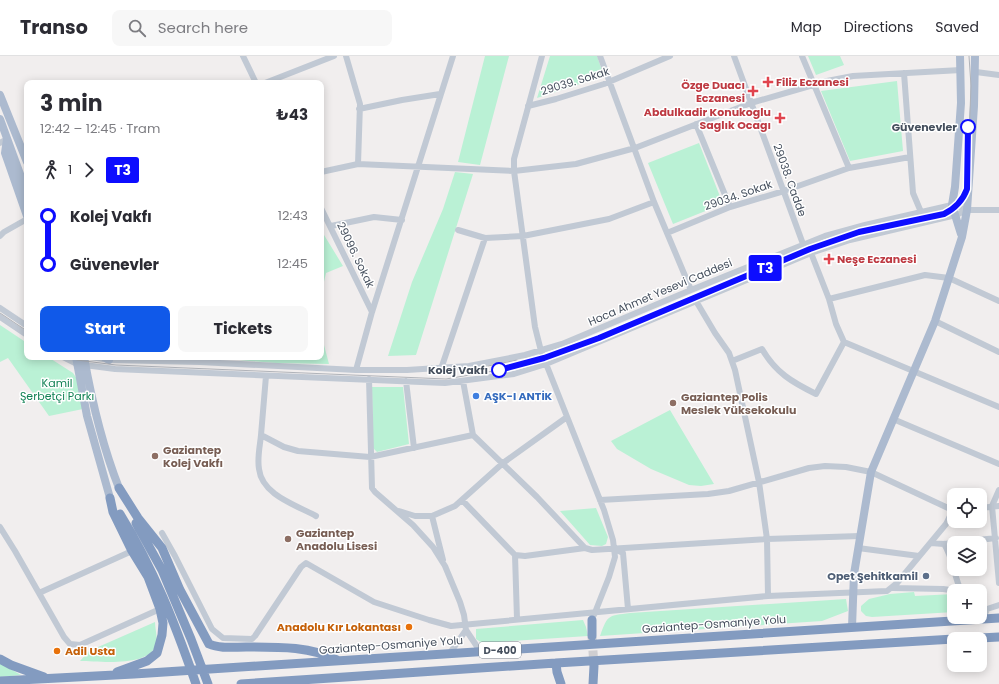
<!DOCTYPE html>
<html lang="en">
<head>
<meta charset="utf-8">
<style>
  :root { --surface:#fff; --page:#f7f7f7; --text:#2b2b33; --muted:#7c7c81; --line:#e1e1e2; --accent:#1059e9 }
  body { margin:0; font-family:Poppins,sans-serif; background:var(--page); color:var(--text); height:100vh; display:flex; flex-direction:column; font-size:15px; white-space:nowrap }
  * { box-sizing:border-box; margin:0 }
  p { font-size:13px; color:var(--muted) }
  .icon { flex:none; width:22px; height:22px; fill:none; stroke:currentColor; stroke-width:2; stroke-linecap:round; stroke-linejoin:round }
  .map { position:relative; flex:1; overflow:hidden }
  .details { position:absolute; left:24px; top:24px; width:300px; height:280px; display:flex; flex-direction:column; background:var(--surface); border-radius:8px; box-shadow:0 2px 10px #0003 }
  .details>* { flex:none }
  .badge { padding:0 8px; border-radius:3px; font-size:14px; line-height:26px }
  .controls { position:absolute; left:947px; top:432px; display:grid; gap:8px }
  .controls a { display:grid; place-items:center; width:40px; height:40px; border-radius:8px; background:var(--surface); box-shadow:0 2px 10px #0003; font-size:20px }
  .map>.badge { position:absolute; translate:-50% -50%; box-shadow:0 0 0 2px #fff }
  .legs { display:flex; align-items:center; gap:6px; height:44px; padding:0 16px; font-size:13px }
  .legs p { margin-inline-start:auto }
  .head { display:flex; align-items:center; justify-content:space-between; height:68px; padding:0 16px }
  h1 { font-size:22px; font-weight:700; line-height:30px }
  .action { display:flex; gap:8px; margin-top:auto; padding:8px 16px }
  .action a { flex:1; height:46px; border-radius:8px; background:var(--accent); color:#fff; font-size:16px; font-weight:700; line-height:46px; text-align:center }
  .action a+a { background:var(--page); color:var(--text) }
  ul { padding:0 16px; list-style:none }
  li { display:flex; align-items:center; gap:14px; height:48px; font-size:15px }
  li i { display:grid; place-items:center; width:6px; height:100%; margin:0 5px; background:currentColor }
  li i::after { content:''; width:10px; height:10px; margin:-5px; border:3px solid; border-radius:50%; background:var(--surface) }
  li p { margin-inline-start:auto }
  li:first-child i { background:linear-gradient(#0000 50%,currentColor 0) }
  li:last-child i { background:linear-gradient(currentColor 50%,#0000 0) }
  header { display:flex; align-items:center; gap:24px; box-sizing:border-box; height:56px; padding:0 20px; background:var(--surface); border-bottom:1px solid var(--line) }
  header strong { font-size:19px }
  nav { display:flex; gap:22px; margin-inline-start:auto; font-size:14px }
  .search { width:280px; height:36px; background:var(--page); display:flex; align-items:center; gap:10px; box-sizing:border-box; padding:0 14px; border-radius:8px; color:var(--muted); font-size:15px }
  .map>svg:first-child { display:block }
  .green { fill:#baf1d5 }
  .lines { fill:none; stroke-linecap:round; stroke-linejoin:round }
  .highway-tunnel { stroke:#cfced1; stroke-width:9; stroke-dasharray:9 4.5; stroke-linecap:butt }
  .minor { stroke:#c1c9d4; stroke-width:6 }
  .major { stroke:#acbacf; stroke-width:8 }
  .highway { stroke:#839bc0; stroke-width:9 }
  .tram { stroke:#b0b3b9; stroke-width:1 }
  .line-1-casing { stroke:#fff; stroke-width:9 }
  .line-1 { stroke:#0d0dff; stroke-width:6 }
  .health-dot { fill:#e0444e; stroke:#fff; stroke-width:1.5 }
  .stop-1-dot { fill:#fff; stroke:#0d0dff; stroke-width:2 }
  .shop-dot { fill:#3f7fe0; stroke:#fff; stroke-width:1.5 }
  .education-dot { fill:#8d6e63; stroke:#fff; stroke-width:1.5 }
  .service-dot { fill:#5c6f8a; stroke:#fff; stroke-width:1.5 }
  .food-dot { fill:#e8710a; stroke:#fff; stroke-width:1.5 }
  .labels { text-anchor:middle; stroke-width:3; stroke-linejoin:round; paint-order:stroke }
  .shield { fill:#fff; stroke:#7d848e; stroke-width:1 }
  .shield-label { font-size:10px; font-weight:bold; fill:#454f5d }
  .street-label { font-size:11px; fill:#454f5d; stroke:#fff }
  .health-label { font-size:11px; font-weight:bold; fill:#be3a42; stroke:#fff; text-anchor:start }
  .stop-label { font-size:11px; font-weight:bold; fill:#454f5d; stroke:#fff; text-anchor:end }
  .park-label { font-size:11px; fill:#128255; stroke:#fff }
  .shop-label { font-size:11px; font-weight:bold; fill:#366cbe; stroke:#fff; text-anchor:start }
  .education-label { font-size:11px; font-weight:bold; fill:#785e54; stroke:#fff; text-anchor:start }
  .service-label { font-size:11px; font-weight:bold; fill:#4e5e75; stroke:#fff; text-anchor:end }
  .food-label { font-size:11px; font-weight:bold; fill:#c56008; stroke:#fff; text-anchor:end }
</style>
</head>
<body>
<header>
<strong>Transo</strong>
<div class="search"><svg class="icon" aria-label="search" viewBox="0 0 24 24"><circle cx="10" cy="10" r="6"/><path d="M15 15l6 6"/></svg>Search here</div>
<nav><a>Map</a><a>Directions</a><a>Saved</a></nav>
</header>
<div class="map">
<svg width="999" height="628" viewBox="0 0 999 628">
  <rect width="100%" height="100%" fill="#f1eeee"/>
  <path class="green" d="M485 0H509L480 109 458 106Z
    M550 0H597L604 20 537 42Z
    M808 0H840L844 9 816 19Z
    M897 25 903 95 850 105 821 35Z
    M699 87 723 148 673 168 648 107Z
    M455 116 473 118 416 299 388 300 412 226 443 153Z
    M321 174 343 210 326 217 321 239Z
    M0 269 27 287V301H48L73 317 79 326 83 353 49 360 8 302 0 306Z
    M321 289H324L329 308 275 307 204 301H321Z
    M372 331H403L409 388 377 396 373 392Z
    M670 354 714 428 701 430 689 429 651 413 617 393 611 385Z
    M596 452 608 481 606 488 602 490 590 489 560 455Z
    M914 536 915 540 954 538V556L872 561 866 560 861 555V550L869 543 890 538Z
    M846 543 848 555 822 565 600 580C608 558 608 560 630 557Z
    M583 564 586 571 588 580 482 587 476 583V573Z
    M155 566C155 573 158 582 156 588 150 612 99 605 80 605L89 595Z
    M0 607 21 619 0 621Z"/>
  <g class="lines">
    <path class="highway-tunnel" d="M592 581 594 610"/>
    <path class="minor" d="M243 0 256 27
      M346 0 360 48 358 108
      M542 0 514 103V115L535 271 541 295 604 454 613 484 615 501 609 521 594 559
      M600 0 654 146 691 234
      M734 0 803 188
      M802 0 849 112
      M976 16 999 19
      M904 17 913 137 921 156
      M265 27 334 0
      M528 50 556 43 604 28 670 0
      M359 53 402 44 440 38
      M696 68 730 151
      M0 87 7 83
      M321 116 358 108 514 115 576 108 635 92 751 47 827 25 853 20 961 14
      M321 152 372 256
      M331 170 374 161 402 164
      M458 174 485 182 523 180 609 163 654 146
      M667 177 730 151 784 135 849 112 910 101
      M0 180 4 176 27 163
      M811 197 829 243 836 268 844 286 999 351
      M829 243 925 219 949 222 999 245
      M696 245 715 277 729 297 735 314 759 426 767 483 768 540
      M0 252 27 270
      M0 261 27 279
      M935 265 999 296
      M63 301 77 308 115 313 445 327 514 318 546 308 811 197 850 184 956 159 967 154
      M91 301 109 304 200 306 356 314H407L469 310 525 299 562 288 691 234 825 180 865 169 952 149 967 154H999
      M732 305 762 293C776 317 792 326 816 338L844 286
      M441 313 485 182
      M356 314 372 256 453 0
      M266 320 261 379 284 391 298 395 370 401 473 379
      M369 323 372 432 375 436 413 469 433 491 445 510 460 546 464 559 466 574 480 595
      M406 325 414 392
      M463 325 473 379 537 441 585 492 592 494 767 483 860 480
      M893 363 999 408
      M261 379C260 390 257 402 259 413 262 439 296 449 316 460
      M999 434 992 450 999 527
      M462 444 515 499 525 500 585 492
      M600 444 708 438 729 435 809 412 825 410 846 411 871 416 948 452 954 451
      M980 452 999 450
      M399 455 415 460H432L455 450 503 407 567 361
      M432 460 443 504
      M0 471 15 495 64 581 70 588 80 589 160 553
      M162 477 175 500 212 573 223 582 252 583 255 580 301 511 306 507 374 546 429 564 451 570 768 540 887 535 897 527 946 468 954 452
      M931 487 944 488 996 482
      M944 488C953 502 954 520 961 535
      M858 492 919 500
      M615 493 623 497 628 553
      M515 499 517 563
      M893 532 943 533 958 535
      M39 537 132 495
      M981 560 983 563 987 553 999 549
      M450 597 466 574"/>
    <path class="major" d="M960 0 961 47 955 131 952 149 961 178
      M0 39 27 106
      M0 63 27 137
      M7 83 5 97 27 160
      M76 301 87 360 110 442
      M84 301C92 346 102 389 119 432
      M104 301 109 304
      M852 571 854 518 871 416 935 265 962 181 967 154 974 50 975 0"/>
    <path class="highway" d="M119 432 138 462 162 492 180 534 209 588C220 593 234 591 246 591 276 591 310 590 337 604
      M110 442 113 456 132 495 148 521 160 553 163 567 162 579 157 597 147 605 117 616
      M120 458C154 513 175 568 196 628
      M136 467 162 514 191 583 208 628
      M592 580V564
      M961 583 999 581
      M0 603 11 609 44 621
      M556 607 557 616 561 628
      M0 625 134 618 999 562
      M241 628 556 607 954 583
      M593 628 594 610"/>
    <path class="tram" d="M0 257 27 275
      M70 301 77 304 116 309 446 323 499 314 544 302 599 282 810 193 859 176 944 158C954 153 963 144 967 133L971 30 969 0
      M478 312 517 304"/>
  </g>
  <g class="lines">
    <defs>
      <path id="line-1" d="M499 314 544 302 599 282 810 193 859 176 944 158C954 153 963 144 967 133L968 71"/>
    </defs>
    <use href="#line-1" class="line-1-casing"/>
    <use href="#line-1" class="line-1"/>
  </g>
  <g class="health-dot">
    <path d="M766 20h4v4h4v4h-4v4h-4v-4h-4v-4h4z"/>
    <path d="M751 29h4v4h4v4h-4v4h-4v-4h-4v-4h4z"/>
    <path d="M778 56h4v4h4v4h-4v4h-4v-4h-4v-4h4z"/>
    <path d="M827 197h4v4h4v4h-4v4h-4v-4h-4v-4h4z"/>
  </g>
  <g class="stop-1-dot">
    <circle cx="968" cy="71" r="7"/>
    <circle cx="499" cy="314" r="7"/>
  </g>
  <circle class="shop-dot" cx="476" cy="340" r="4"/>
  <g class="education-dot">
    <circle cx="673" cy="347" r="4"/>
    <circle cx="155" cy="400" r="4"/>
    <circle cx="288" cy="483" r="4"/>
  </g>
  <circle class="service-dot" cx="926" cy="520" r="4"/>
  <g class="food-dot">
    <circle cx="409" cy="571" r="4"/>
    <circle cx="57" cy="595" r="4"/>
  </g>
  <g class="labels">
    <rect class="shield" x="479" y="586" width="42" height="16" rx="3"/>
    <g class="shield-label">
      <text x="500" y="598">D-400</text>
    </g>
    <g class="street-label">
      <text transform="translate(575 25) rotate(-17)" y="4">29039. Sokak</text>
      <text transform="translate(790 124) rotate(70)" y="4">29038. Cadde</text>
      <text transform="translate(738 139) rotate(-19)" y="4">29034. Sokak</text>
      <text transform="translate(356 199) rotate(64)" y="4">29096. Sokak</text>
      <text transform="translate(660 236) rotate(-23)" y="4">Hoca Ahmet Yesevi Caddesi</text>
      <text transform="translate(714 568) rotate(-4)" y="4">Gaziantep-Osmaniye Yolu</text>
      <text transform="translate(391 589) rotate(-4)" y="4">Gaziantep-Osmaniye Yolu</text>
    </g>
    <g class="health-label">
      <text x="776" y="30">Filiz Eczanesi</text>
      <text x="745" y="33" text-anchor="end">Özge Duacı<tspan x="745" dy="13">Eczanesi</tspan></text>
      <text x="771" y="60" text-anchor="end">Abdulkadir Konukoglu<tspan x="771" dy="13">Saglık Ocagı</tspan></text>
      <text x="837" y="207">Neşe Eczanesi</text>
    </g>
    <g class="stop-label">
      <text x="957" y="75">Güvenevler</text>
      <text x="488" y="318">Kolej Vakfı</text>
    </g>
    <g class="park-label">
      <text x="57" y="331">Kamil<tspan x="57" dy="13">Şerbetçi Parkı</tspan></text>
    </g>
    <g class="shop-label">
      <text x="484" y="344">AŞK-I ANTİK</text>
    </g>
    <g class="education-label">
      <text x="681" y="345">Gaziantep Polis<tspan x="681" dy="13">Meslek Yüksekokulu</tspan></text>
      <text x="163" y="398">Gaziantep<tspan x="163" dy="13">Kolej Vakfı</tspan></text>
      <text x="296" y="481">Gaziantep<tspan x="296" dy="13">Anadolu Lisesi</tspan></text>
    </g>
    <g class="service-label">
      <text x="918" y="524">Opet Şehitkamil</text>
    </g>
    <g class="food-label">
      <text x="401" y="575">Anadolu Kır Lokantası</text>
      <text x="65" y="599" text-anchor="start">Adil Usta</text>
    </g>
  </g>
</svg>
<div class="controls">
<a><svg class="icon" aria-label="locate" viewBox="0 0 24 24"><circle cx="12" cy="12" r="6"/><path d="M12 2v4M12 18v4M2 12h4M18 12h4"/></svg></a>
<a><svg class="icon" aria-label="layers" viewBox="0 0 24 24"><path d="M12 4l9 5-9 5-9-5zM3 14l9 5 9-5"/></svg></a>
<a>+</a>
<a>−</a>
</div>
<b class="badge" style="left:765px;top:212px;background:#0d0dff;color:#fff">T3</b>
<section class="details">
<div class="head"><div><h1>3 min</h1><p>12:42 – 12:45 · Tram</p></div><b>₺43</b></div>
<div class="legs"><svg class="icon" aria-label="walk" viewBox="0 0 24 24"><circle cx="13" cy="4" r="2"/><path d="M13 8l-2 6 4 7M11 14l-3 7M7 12l3-4h3l4 4"/></svg>1<svg class="icon" aria-label="forward" viewBox="0 0 24 24"><path d="M9 5l7 7-7 7"/></svg><b class="badge" style="background:#0d0dff;color:#fff">T3</b></div>
<ul>
<li><i style="color:#0d0dff"></i><b>Kolej Vakfı</b><p>12:43</p></li>
<li><i style="color:#0d0dff"></i><b>Güvenevler</b><p>12:45</p></li>
</ul>
<div class="action"><a>Start</a><a>Tickets</a></div>
</section>
</div>
</body>
</html>
